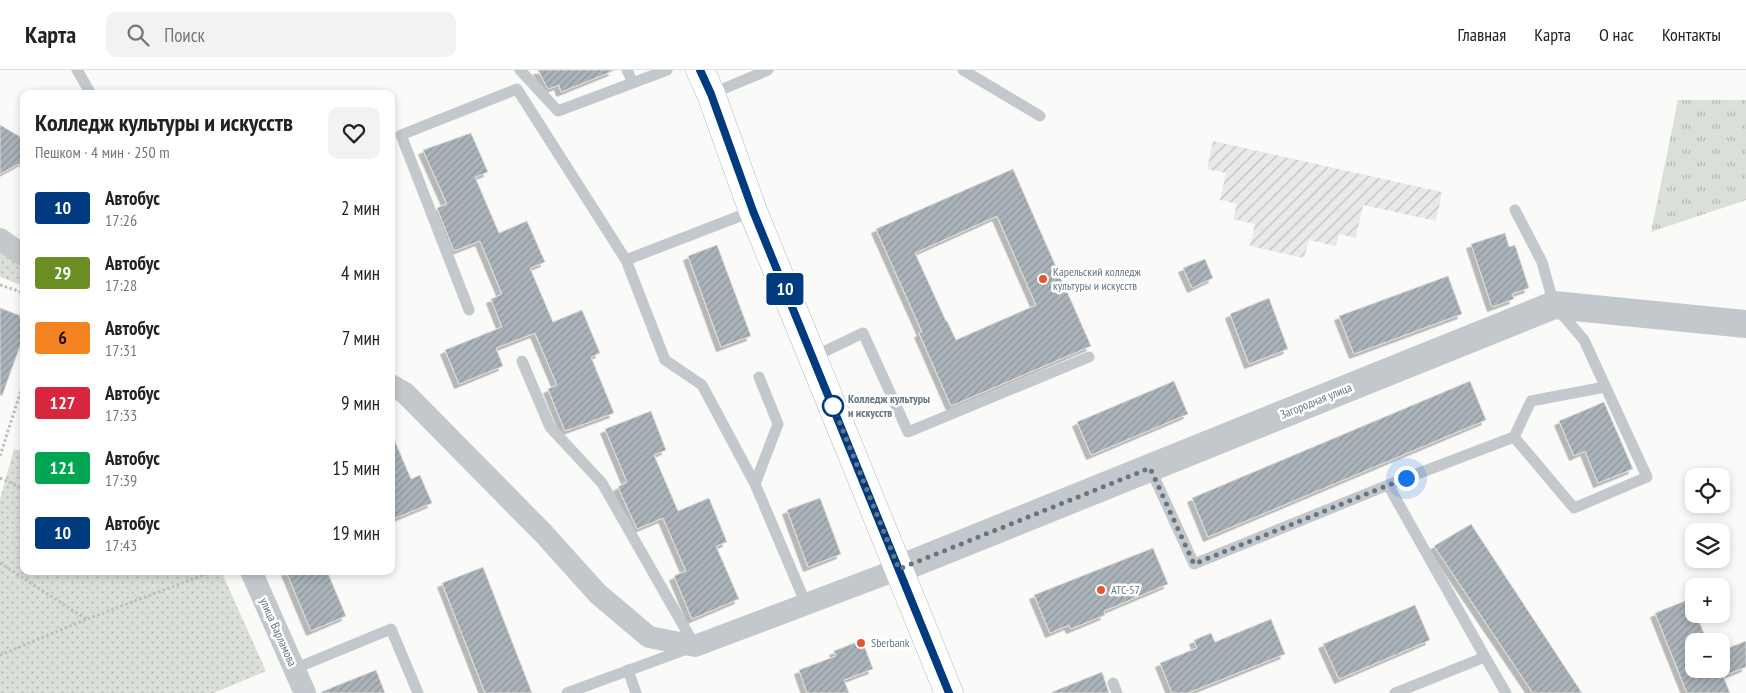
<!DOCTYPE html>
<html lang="ru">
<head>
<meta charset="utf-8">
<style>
  :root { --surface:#fff; --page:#f2f2f2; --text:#222; --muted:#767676; --line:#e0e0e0 }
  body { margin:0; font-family:"PT Sans Narrow",sans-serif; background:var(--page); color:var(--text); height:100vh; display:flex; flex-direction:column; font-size:19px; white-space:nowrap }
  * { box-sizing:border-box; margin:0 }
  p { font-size:16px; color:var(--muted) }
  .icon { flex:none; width:28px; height:28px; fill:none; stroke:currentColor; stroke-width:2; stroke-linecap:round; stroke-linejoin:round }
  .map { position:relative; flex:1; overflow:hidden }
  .side { position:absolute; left:20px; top:20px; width:375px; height:485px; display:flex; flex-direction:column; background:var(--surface); border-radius:10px; box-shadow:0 2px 8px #0003 }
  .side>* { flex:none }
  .badge { padding:0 10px; border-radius:4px; font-size:18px; line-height:32px }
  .tools { position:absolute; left:1685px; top:398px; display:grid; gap:10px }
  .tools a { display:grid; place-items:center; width:45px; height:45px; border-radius:10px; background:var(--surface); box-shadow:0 2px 8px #0003; font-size:25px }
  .you { position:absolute; width:25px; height:25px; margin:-12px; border:4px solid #fff; border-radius:50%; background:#1a73e8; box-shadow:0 0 0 8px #1a73e833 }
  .map>.badge { position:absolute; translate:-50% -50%; box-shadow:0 0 0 2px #fff }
  .round { display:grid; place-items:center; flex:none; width:52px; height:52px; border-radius:10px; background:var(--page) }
  .summary { display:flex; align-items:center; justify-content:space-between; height:85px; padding:0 15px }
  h1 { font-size:24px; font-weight:800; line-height:38px }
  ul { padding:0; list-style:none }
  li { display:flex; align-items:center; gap:15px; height:65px; padding:0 15px }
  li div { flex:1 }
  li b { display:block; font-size:19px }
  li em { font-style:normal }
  li .badge { min-width:55px; font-weight:700; text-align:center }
  header { display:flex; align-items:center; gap:30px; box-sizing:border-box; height:70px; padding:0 25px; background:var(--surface); border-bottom:1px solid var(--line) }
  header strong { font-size:24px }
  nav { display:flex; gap:28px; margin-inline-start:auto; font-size:18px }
  .search { width:350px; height:45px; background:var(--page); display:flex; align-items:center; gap:12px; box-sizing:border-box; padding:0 18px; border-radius:10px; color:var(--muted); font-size:19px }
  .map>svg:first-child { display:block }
  .industrial { fill:url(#industrial-furrows) }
  .grass { fill:url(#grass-dots) }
  .park { fill:url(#park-tufts) }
  .building { fill:url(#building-hatch); stroke:#dcdcda; fill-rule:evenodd; filter:url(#shadow) }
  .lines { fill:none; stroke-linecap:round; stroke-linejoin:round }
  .secondary-casing { stroke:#b3babf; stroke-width:29 }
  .path { stroke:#bbbfc2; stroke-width:3; stroke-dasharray:2.5 2.5; stroke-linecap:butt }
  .service { stroke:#c3c8cc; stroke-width:11 }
  .minor { stroke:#c3c8cc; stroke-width:22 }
  .tertiary { stroke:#c3c8cc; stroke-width:28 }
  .secondary { stroke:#fff; stroke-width:28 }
  .line-casing { stroke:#fff; stroke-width:11 }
  .line { stroke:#003b80; stroke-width:8 }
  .walk { stroke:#657683; stroke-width:5; stroke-dasharray:0 9 }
  .poi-dot { fill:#e4572e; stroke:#fff; stroke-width:2 }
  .stop-dot { fill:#fff; stroke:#003b80; stroke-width:2.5 }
  .labels { text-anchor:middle; stroke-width:5; stroke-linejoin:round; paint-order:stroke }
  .poi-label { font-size:12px; fill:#657683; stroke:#fff; text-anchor:start }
  .stop-label { font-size:12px; font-weight:bold; fill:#657683; stroke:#fff; text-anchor:start }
  .street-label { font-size:12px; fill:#657683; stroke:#fff }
</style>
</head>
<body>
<header>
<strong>Карта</strong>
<div class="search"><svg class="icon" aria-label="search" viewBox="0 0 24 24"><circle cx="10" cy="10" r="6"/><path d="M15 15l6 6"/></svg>Поиск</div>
<nav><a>Главная</a><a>Карта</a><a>О нас</a><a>Контакты</a></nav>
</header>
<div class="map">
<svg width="1746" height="623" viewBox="0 0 1746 623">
  <defs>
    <pattern id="industrial-furrows" width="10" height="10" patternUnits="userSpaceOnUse" patternTransform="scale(1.25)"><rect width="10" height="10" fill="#e8e9e9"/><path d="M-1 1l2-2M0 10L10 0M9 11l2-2" fill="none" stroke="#c0c1c2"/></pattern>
    <pattern id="grass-dots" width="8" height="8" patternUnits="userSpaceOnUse" patternTransform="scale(1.25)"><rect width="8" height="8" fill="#dadfd7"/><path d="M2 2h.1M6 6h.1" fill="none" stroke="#b4b9b4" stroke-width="1.8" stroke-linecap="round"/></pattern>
    <pattern id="park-tufts" width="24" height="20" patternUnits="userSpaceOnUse" patternTransform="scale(1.25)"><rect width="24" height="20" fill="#dadfd7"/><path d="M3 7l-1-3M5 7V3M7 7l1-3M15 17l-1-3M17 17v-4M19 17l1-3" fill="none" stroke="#b4b9b4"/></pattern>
    <pattern id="building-hatch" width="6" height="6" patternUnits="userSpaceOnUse" patternTransform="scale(1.25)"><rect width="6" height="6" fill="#aab3b9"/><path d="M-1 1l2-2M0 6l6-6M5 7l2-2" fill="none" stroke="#8e969c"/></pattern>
    <filter id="shadow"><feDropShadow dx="-4.5" dy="4.5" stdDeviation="0" flood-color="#0004"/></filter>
  </defs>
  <rect width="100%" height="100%" fill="#fafaf8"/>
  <path class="industrial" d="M1213 71 1442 122 1436 151 1363 135 1356 168 1339 164 1336 176 1309 170 1304 188 1250 176 1255 154 1233 149 1237 134 1220 130 1226 103 1207 99Z"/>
  <path class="grass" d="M0 182 9 188 24 201V216L0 207Z
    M14 379 24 382V501H221L266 601 214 623H0V429Z"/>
  <path class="park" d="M1678 30H1746V130L1651 162Z"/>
  <path class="building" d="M538 0H613V1L561 22 559 15 548 19Z
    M0 55 24 69V91L0 104Z
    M471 63 488 102 475 107 499 163 527 151 545 192 530 198 553 252 582 240 600 283 591 287 614 343 565 361 548 319 557 315 535 263 496 278 503 296 459 314 445 280 502 257 491 229 502 224 480 171 454 181 437 138 447 134 423 80Z
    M1013 99 1091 276 951 336 919 263 922 262 876 159ZM997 146 1036 235 956 270 947 251H946L915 183Z
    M1505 163 1509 177 1515 175 1529 218 1512 224 1514 229 1492 237 1471 174Z
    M717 175 751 266 721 277 688 186Z
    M1205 189 1213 208 1192 218 1183 198Z
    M1448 206 1462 244 1354 284 1339 246Z
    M1269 228 1288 279 1249 294 1230 244Z
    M0 238 24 247V265L2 326 0 325Z
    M1174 311 1188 344 1091 385 1077 352Z
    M1470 311 1486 350 1208 467 1192 428Z
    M1604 332 1633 399 1598 413 1585 381 1574 386 1559 351Z
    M651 341 666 380 654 385 678 441 709 428 727 472 716 476 739 529 692 549 674 506 686 501 663 448 637 459 618 417 627 412 605 359Z
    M391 362 411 409 420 405 432 433 391 450Z
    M820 428 841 484 808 497 787 440Z
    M1471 454 1582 623H1533L1434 476Z
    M1153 478 1168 514 1104 541 1105 545 1071 559 1069 555 1050 563 1034 525Z
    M483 497 532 623H485L442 513Z
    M286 501H327L346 546 311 561Z
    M1690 529 1694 544H1696L1707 571H1694V599H1721V581L1746 571V597L1723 606 1730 623H1687L1655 543Z
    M1415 535 1430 570 1339 609 1323 574Z
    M1271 549 1285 584 1188 623H1172L1160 593 1197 578 1194 570 1211 563 1215 572Z
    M862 570 873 599 844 610 849 623H807L799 600 836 586 834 581Z
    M376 600 385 623H321V622Z
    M1102 602 1109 623H1052V622Z"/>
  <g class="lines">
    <defs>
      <path id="secondary" d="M700 0 711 24 753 141 949 623"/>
    </defs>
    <use href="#secondary" class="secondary-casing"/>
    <path class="path" d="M0 215 24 223
      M0 386 24 311
      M0 408 24 419
      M0 493 86 549
      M0 585 87 549 214 501"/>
    <path class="service" d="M77 0 91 24
      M520 0 558 41 667 0
      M627 0 633 13
      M963 0 1040 46
      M711 24 768 0
      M626 190 753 141
      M469 240 401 65 517 19 626 190 665 290 702 315 755 414 806 534
      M813 287 863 263 908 362 1089 287
      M522 291 550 357 602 413 695 576 567 623
      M1514 367 1574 438 1647 407 1584 270 1554 235 1542 192 1515 140
      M1150 398 1194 494 1388 415 1514 367 1531 331 1605 317
      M755 414 778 354 759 307
      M1388 415 1485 587 1395 623
      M1485 587 1506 623
      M294 599 391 559 418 623
      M628 600 636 623
      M1113 613 1117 623"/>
    <path class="minor" d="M0 169 24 186
      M391 315 405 323 544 464 598 524 649 567 695 576 899 499
      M251 501 305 623"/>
    <path class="tertiary" d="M899 499 1554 235 1746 254"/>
    <use href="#secondary" class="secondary"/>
  </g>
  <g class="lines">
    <defs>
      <path id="line" d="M700 0 711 24 753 141 949 623"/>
    </defs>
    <use href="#line" class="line-casing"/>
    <use href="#line" class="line"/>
    <path class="walk" d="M833 336 899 499 1150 398 1194 494 1406 408"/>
  </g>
  <g class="poi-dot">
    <circle cx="1043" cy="209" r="5"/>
    <circle cx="1101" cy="520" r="5"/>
    <circle cx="861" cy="573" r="5"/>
  </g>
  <circle class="stop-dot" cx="833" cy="336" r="10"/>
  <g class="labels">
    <g class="poi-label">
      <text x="1053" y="206">Карельский колледж<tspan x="1053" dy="14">культуры и искусств</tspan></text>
      <text x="1111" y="524">АТС-57</text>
      <text x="871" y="577">Sberbank</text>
    </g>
    <g class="stop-label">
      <text x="848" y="333">Колледж культуры<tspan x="848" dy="14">и искусств</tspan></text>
    </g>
    <g class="street-label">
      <text transform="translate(1316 331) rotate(-22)" y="4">Загородная улица</text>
      <text transform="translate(278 562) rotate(66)" y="4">улица Варламова</text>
    </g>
  </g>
</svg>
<div class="tools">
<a><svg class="icon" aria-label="locate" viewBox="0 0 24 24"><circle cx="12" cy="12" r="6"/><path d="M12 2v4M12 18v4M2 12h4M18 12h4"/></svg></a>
<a><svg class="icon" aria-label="layers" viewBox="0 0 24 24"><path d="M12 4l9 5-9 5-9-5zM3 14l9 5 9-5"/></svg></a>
<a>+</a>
<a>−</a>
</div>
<div class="you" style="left:1406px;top:408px"></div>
<b class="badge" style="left:785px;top:219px;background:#003b80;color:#fff">10</b>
<section class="side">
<div class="summary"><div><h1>Колледж культуры и искусств</h1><p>Пешком · 4 мин · 250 m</p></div><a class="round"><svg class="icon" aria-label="heart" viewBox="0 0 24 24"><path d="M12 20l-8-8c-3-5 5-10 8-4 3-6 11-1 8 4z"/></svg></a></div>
<ul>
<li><span class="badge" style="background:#003b80;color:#fff">10</span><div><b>Автобус</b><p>17:26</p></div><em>2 мин</em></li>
<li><span class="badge" style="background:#6b8e23;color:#fff">29</span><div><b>Автобус</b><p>17:28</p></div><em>4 мин</em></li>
<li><span class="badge" style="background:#f58220;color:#111">6</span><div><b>Автобус</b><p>17:31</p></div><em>7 мин</em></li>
<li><span class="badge" style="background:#d7263d;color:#fff">127</span><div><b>Автобус</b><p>17:33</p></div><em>9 мин</em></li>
<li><span class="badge" style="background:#00a651;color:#fff">121</span><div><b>Автобус</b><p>17:39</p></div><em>15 мин</em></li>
<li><span class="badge" style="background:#003b80;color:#fff">10</span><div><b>Автобус</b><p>17:43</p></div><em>19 мин</em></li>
</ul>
</section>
</div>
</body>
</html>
